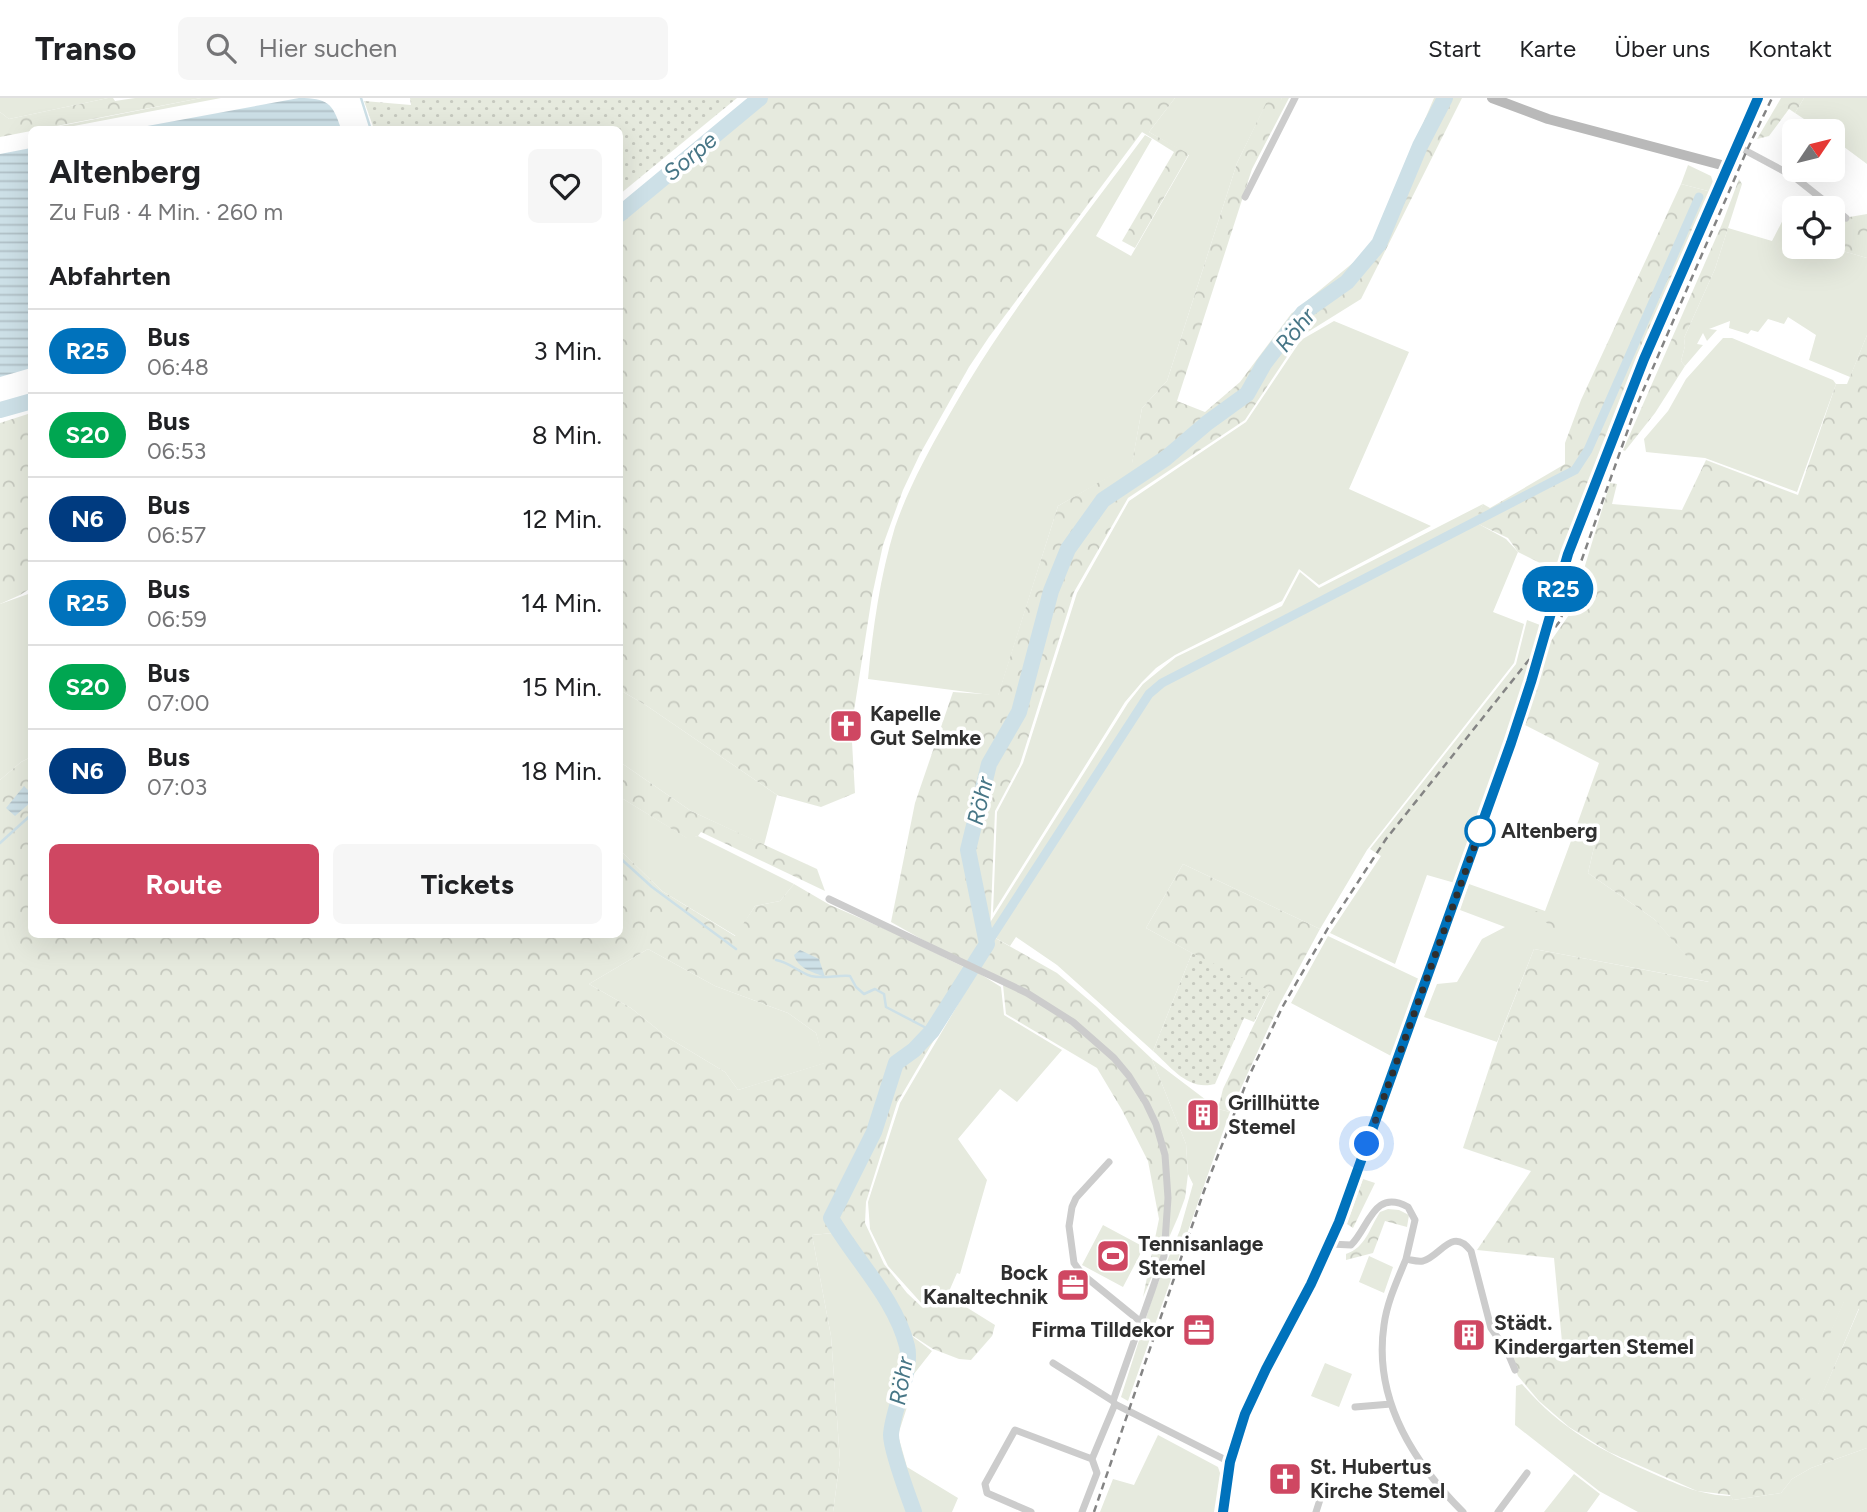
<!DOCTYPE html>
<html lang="de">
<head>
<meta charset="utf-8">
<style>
  :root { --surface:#fff; --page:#f6f6f6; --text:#202124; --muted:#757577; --line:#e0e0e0; --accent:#cf4762 }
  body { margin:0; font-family:Figtree,sans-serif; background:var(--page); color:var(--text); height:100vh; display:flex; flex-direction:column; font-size:26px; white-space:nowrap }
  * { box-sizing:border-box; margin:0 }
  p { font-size:23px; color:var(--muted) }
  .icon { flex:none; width:38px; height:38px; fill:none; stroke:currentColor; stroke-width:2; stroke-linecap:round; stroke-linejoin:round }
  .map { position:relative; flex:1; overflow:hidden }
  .side { position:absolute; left:28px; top:28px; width:595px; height:812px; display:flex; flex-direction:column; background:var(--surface); border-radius:10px; box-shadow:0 7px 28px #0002 }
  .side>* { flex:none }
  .badge { padding:0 14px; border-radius:23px; font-size:24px; line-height:46px }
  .needle { width:46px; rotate:55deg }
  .fabs { position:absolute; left:1782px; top:21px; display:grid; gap:14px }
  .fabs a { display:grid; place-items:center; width:63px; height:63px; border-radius:10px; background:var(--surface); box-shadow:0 7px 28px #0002; font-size:35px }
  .you { position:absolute; width:35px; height:35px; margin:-18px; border:5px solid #fff; border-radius:50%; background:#1a73e8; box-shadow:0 0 0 10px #1a73e833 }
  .map>.badge { position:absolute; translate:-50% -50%; box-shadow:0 0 0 4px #fff }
  h2 { padding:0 21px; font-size:26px; line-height:63px }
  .round { display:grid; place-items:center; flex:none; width:74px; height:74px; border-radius:10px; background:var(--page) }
  .overview { display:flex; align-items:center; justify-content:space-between; height:119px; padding:0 21px }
  h1 { font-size:33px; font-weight:700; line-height:52px }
  .action { display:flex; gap:14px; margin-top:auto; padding:14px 21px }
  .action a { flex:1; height:80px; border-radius:10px; background:var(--accent); color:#fff; font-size:28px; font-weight:700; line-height:80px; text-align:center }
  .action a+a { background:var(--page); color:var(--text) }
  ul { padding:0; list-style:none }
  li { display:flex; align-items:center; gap:21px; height:84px; padding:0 21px; border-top:2px solid var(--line) }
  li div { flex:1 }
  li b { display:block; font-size:26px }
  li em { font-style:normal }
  li .badge { min-width:77px; font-weight:700; text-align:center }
  header { display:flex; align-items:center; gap:42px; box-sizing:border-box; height:98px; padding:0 35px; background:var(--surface); border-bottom:2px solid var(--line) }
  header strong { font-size:33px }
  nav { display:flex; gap:38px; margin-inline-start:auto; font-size:24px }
  .search { width:490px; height:63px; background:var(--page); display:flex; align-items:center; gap:18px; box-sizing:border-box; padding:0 24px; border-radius:10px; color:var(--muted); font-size:26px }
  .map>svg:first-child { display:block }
  .green { fill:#e6eade }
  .forest { fill:url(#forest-crowns); fill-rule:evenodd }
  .park { fill:url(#park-dots) }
  .water { fill:url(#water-rules) }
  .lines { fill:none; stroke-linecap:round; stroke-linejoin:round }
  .stream { stroke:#cde0e7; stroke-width:2.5 }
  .canal { stroke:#cde0e7; stroke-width:9 }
  .river { stroke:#cde0e7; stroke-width:16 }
  .street { stroke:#ccc; stroke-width:7 }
  .secondary { stroke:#b9b9b9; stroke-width:10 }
  .rail { stroke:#848484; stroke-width:2.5; stroke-dasharray:7 5; stroke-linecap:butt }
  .line-casing { stroke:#fff; stroke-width:16 }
  .line { stroke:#0072bc; stroke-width:10 }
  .walk { stroke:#2f2f2f; stroke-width:7; stroke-dasharray:0 12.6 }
  .stop-dot { fill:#fff; stroke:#0072bc; stroke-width:3.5 }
  .labels { text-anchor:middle; stroke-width:7; stroke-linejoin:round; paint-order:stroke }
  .poi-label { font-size:21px; font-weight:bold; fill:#2f2f2f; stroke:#fff; text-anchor:start }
  .stop-label { font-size:21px; font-weight:bold; fill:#2f2f2f; stroke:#fff; text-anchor:start }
  .water-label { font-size:23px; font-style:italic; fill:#477686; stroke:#fff }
</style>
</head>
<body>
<header>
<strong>Transo</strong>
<div class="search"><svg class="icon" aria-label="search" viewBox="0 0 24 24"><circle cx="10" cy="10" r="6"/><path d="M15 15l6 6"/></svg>Hier suchen</div>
<nav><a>Start</a><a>Karte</a><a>Über uns</a><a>Kontakt</a></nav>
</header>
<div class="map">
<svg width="1867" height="1414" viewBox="0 0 1867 1414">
  <defs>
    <pattern id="forest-crowns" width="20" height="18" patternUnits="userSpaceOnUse" patternTransform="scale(1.75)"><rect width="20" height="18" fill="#e6eade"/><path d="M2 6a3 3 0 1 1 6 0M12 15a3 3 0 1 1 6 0" fill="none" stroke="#c6c9bf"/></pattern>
    <pattern id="park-dots" width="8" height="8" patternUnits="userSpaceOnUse" patternTransform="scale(1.75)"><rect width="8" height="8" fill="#e6eade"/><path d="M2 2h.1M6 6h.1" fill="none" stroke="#c6c9bf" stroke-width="1.8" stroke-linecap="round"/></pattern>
    <pattern id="water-rules" width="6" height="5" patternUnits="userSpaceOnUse" patternTransform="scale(1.75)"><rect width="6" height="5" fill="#cde0e7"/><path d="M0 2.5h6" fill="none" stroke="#b0c0c6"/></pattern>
  </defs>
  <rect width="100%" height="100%" fill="#fff"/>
  <path class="green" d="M0 0H108L9 21 0 14Z
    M201 0H221L58 31 40 32Z
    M1175 0H1282L1278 9 1268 2 1237 65 1167 283 1142 310 1132 366 1058 408 998 598 868 581C873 529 880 479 895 429 908 391 928 354 948 319 1004 219 1077 129 1145 37L1152 41 1096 138 1131 158 1189 57 1149 34Z
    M1804 0H1867V66L1832 40V33H1822L1795 15Z
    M1688 67 1711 78 1713 84 1712 94 1681 86Z
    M1787 114H1794V149H1829L1867 160V237L1850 279 1809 262 1816 237 1788 219 1784 226 1768 221 1758 234 1751 232 1748 236 1729 230 1730 223 1709 231 1717 232 1707 243 1703 235 1697 246 1703 247 1685 268 1681 263 1685 248 1684 240 1715 171 1728 130 1772 143Z
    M1334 223 1409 254 1349 391 1431 428 1319 487 1299 471 1282 503 1175 557 1156 570 1142 584 1125 604 993 815 997 714 1023 665 1077 495 1129 403 1246 324 1301 242Z
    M1723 240H1732L1833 282 1836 286 1797 394 1705 360 1646 354 1644 341 1668 313 1686 281Z
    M1483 406 1475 424 1506 441 1518 454 1493 514 1524 526 1514 565 1367 752 1320 831 1183 766 1146 830 1192 855 1153 953 1057 867 1016 839 1010 848 990 837 991 823 1128 605 1143 586 1176 559 1282 508 1300 474 1319 490Z
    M31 495V659L21 664 0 682V506Z
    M1527 522 1540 527 1525 582 1455 785 1427 777 1395 866 1330 835 1381 758 1370 751 1516 566Z
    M620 592 647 608 777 697 764 747 691 713 620 664Z
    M620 699 687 740 698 738 794 786 780 803 755 808 736 838 662 793 620 752Z
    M1574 735 1594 749 1588 775 1654 821 1710 884 1534 851 1497 944 1424 919 1437 886 1457 884 1482 841 1505 829 1460 812 1469 786 1545 813Z
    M1328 838 1421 882 1393 959 1291 905Z
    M648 851 715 888 788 915 816 935 825 965 738 992 725 974 667 939 631 910 589 886Z
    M977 874 1001 889 1004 917 1062 952 1017 1004 1000 991 958 1041 987 1082 960 1176 957 1175 947 1198 923 1207 888 1168 870 1131 868 1104 900 1005Z
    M1152 961 1218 1011 1230 1014 1128 1303 1121 1299 1154 1195 1180 1132 1193 1086 1188 1076 1186 1046Z
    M1103 1127 1144 1149 1123 1189 1082 1167Z
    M833 1135 901 1230 932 1253 910 1281 907 1309 898 1337 907 1369 958 1400 952 1414H833L840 1362 831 1238 812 1137Z
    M1369 1158 1393 1169 1384 1195 1359 1184Z
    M1844 1203 1859 1210 1818 1307 1801 1300Z
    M1325 1265 1352 1276 1339 1309 1311 1298Z
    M1522 1286C1558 1329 1603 1354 1654 1376 1681 1388 1701 1397 1731 1398L1733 1402 1781 1395 1792 1381 1811 1370 1867 1350V1414H1638L1599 1393 1515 1327 1516 1288Z
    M1158 1337 1218 1369 1220 1375 1214 1414H1100L1113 1381 1134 1387Z
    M1574 1376 1600 1396 1587 1414H1544Z"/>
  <path class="forest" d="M108 0H113L115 3 135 0H201L0 39V14L9 21Z
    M763 0H1175L1149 34 1189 56 1135 150 1122 143 1174 54 1142 34 989 239 969 269 920 356 903 392 883 447 872 498 853 619 852 644 855 695 821 709 777 697 647 608 620 592V120Z
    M1282 0H1289L1252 71 1177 303 1205 314 1240 284 1291 216 1360 159 1374 140 1434 0H1462L1361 201 1300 239 1245 322 1128 400 1074 494 1020 666 995 713 990 837 1057 875 1097 909 1152 961 1186 1046 1188 1076 1185 1100 1178 1119 1143 1199 1159 1121 1148 1063 1122 1012 1097 970 1006 916 1003 887 891 824 915 705 953 594 998 597 1058 408 1132 365 1142 310 1167 283 1237 65 1268 1 1277 8Z
    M1781 0H1804L1795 15 1789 11 1769 38 1757 41Z
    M1739 81 1742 86 1715 171 1684 240 1685 248 1681 263 1685 268 1655 315 1625 353 1623 352 1722 126Z
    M1681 86 1712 94 1558 474 1518 454 1508 440 1474 424 1483 406 1490 410 1565 366V345L1581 302Z
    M1867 116V160L1829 149H1832V122Z
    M1867 237V1350L1811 1370 1792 1381 1781 1395 1733 1402 1730 1397 1697 1393 1609 1354 1569 1329 1539 1303 1518 1278 1508 1250 1514 1243 1562 1244 1554 1160 1477 1152 1531 1073 1463 1050 1499 940 1534 851 1709 884 1654 821 1588 775 1594 749 1574 735 1599 665 1521 625 1548 547 1571 514 1610 385 1617 386 1612 406 1682 412 1706 362 1798 397 1836 286H1847ZM1844 1204 1859 1211 1818 1306 1802 1300Z
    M31 315V490L20 497 0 506V325Z
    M31 659 32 836H620V752L662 793 735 838 755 808 780 803 794 786 830 807 899 837 974 874 897 1005 866 1104 865 1125 884 1166 907 1195 923 1210 950 1199 995 1227 992 1238 971 1262 959 1261 933 1251 901 1230 833 1135 812 1137 831 1238 840 1362 833 1414H0V682L21 664ZM648 851 715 888 788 915 816 935 824 965 738 992 725 974 667 939 631 910 589 886Z
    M620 664 691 713 817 771 825 793 701 734 698 738 688 741 620 699Z
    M1183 766 1320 831 1279 907 1230 1014 1218 1011 1223 991 1270 893 1232 877 1146 830Z
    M1533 813H1545L1577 819 1562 838Z
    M1363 1081 1375 1085 1353 1130 1347 1126Z
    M1388 1111 1399 1112 1409 1117 1407 1129 1385 1123 1373 1155 1346 1162V1156C1366 1149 1369 1131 1380 1114Z"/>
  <path class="park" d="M410 0H737L620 96V32L374 31 364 3 411 7Z
    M1192 855 1270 893 1254 924 1244 920 1215 986C1188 993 1172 970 1153 953Z"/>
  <path class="water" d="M299 0C327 0 333 5 341 31H131Z
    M31 50V270L0 279V56Z
    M24 688 31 695V704L15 718 6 710Z
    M800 852 819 861 825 879C813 874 798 871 794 857Z"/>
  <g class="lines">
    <path class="stream" d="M361 0 371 32
      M0 745 32 716
      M620 760 652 789 736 851
      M776 862C789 864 798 874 811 878 823 881 837 877 850 878L856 889 864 896 875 891 884 896 886 909 932 933"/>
    <path class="canal" d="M987 846 1149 596 1162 585 1575 372 1588 352 1699 99"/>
    <path class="river" d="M620 116 760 0
      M0 312 32 303
      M914 1414C908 1397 891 1353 891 1337 892 1312 913 1273 907 1248 895 1200 855 1162 831 1120L874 1034 896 965 914 952 932 933 987 846 968 752 989 666 1019 614 1051 493 1068 451 1103 402 1166 360 1207 325 1247 296 1264 266 1303 215 1347 184 1379 146 1420 48 1445 0"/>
    <path class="street" d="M1737 48 1793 78 1846 120
      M1245 99 1295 0
      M829 801 1027 895 1073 924 1114 960 1129 978 1146 1005 1156 1026 1165 1057 1168 1100 1164 1158 1113 1303
      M1109 1064 1076 1100 1072 1109 1069 1128 1074 1165 1082 1176 1141 1224
      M1330 1146 1351 1147C1369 1130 1373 1090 1408 1109L1415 1122 1406 1161C1412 1162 1417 1164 1423 1163 1441 1158 1452 1128 1471 1153L1491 1230 1507 1253 1515 1272
      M1406 1161C1397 1183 1387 1204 1384 1227 1373 1301 1413 1364 1463 1414
      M1053 1265 1113 1303 1115 1306 1230 1364
      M1355 1309 1391 1306
      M1031 1414 987 1395 985 1386 1015 1332 1092 1361
      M1082 1414 1097 1375 1092 1361 1115 1306
      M1316 1414 1325 1386
      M1498 1414 1527 1375"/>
    <path class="secondary" d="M1492 0 1548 21 1729 69
      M1223 1414 1230 1364 1245 1316 1266 1271 1311 1186 1340 1124 1511 644 1531 584 1568 456 1611 344 1644 261 1758 0"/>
    <path class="rail" d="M1094 1414 1204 1093 1249 978 1283 908 1328 830 1386 741 1560 523 1636 309 1747 52 1772 0"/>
  </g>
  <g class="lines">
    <defs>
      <path id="line" d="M1223 1414 1230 1364 1245 1316 1266 1271 1311 1186 1339 1124 1511 645 1531 584 1568 456 1644 261 1758 0"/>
    </defs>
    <use href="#line" class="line-casing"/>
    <use href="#line" class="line"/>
    <path class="walk" d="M1367 1046 1480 733"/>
  </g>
  <defs>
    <symbol id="church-square" viewBox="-11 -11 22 22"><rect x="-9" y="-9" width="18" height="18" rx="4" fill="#cf4762" stroke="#fff"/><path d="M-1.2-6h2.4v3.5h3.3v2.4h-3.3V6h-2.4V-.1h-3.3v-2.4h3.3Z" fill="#fff"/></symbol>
    <symbol id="building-square" viewBox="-11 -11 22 22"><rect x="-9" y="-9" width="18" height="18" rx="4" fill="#cf4762" stroke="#fff"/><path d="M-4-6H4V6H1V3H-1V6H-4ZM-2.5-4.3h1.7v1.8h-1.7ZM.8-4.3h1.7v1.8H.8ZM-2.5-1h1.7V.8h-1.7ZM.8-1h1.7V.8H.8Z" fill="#fff"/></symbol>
    <symbol id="stadium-square" viewBox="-11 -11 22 22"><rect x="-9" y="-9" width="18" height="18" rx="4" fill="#cf4762" stroke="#fff"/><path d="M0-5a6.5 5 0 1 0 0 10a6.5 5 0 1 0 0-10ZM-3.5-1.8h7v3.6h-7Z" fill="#fff"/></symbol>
    <symbol id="office-square" viewBox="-11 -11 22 22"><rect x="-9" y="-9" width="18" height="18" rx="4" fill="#cf4762" stroke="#fff"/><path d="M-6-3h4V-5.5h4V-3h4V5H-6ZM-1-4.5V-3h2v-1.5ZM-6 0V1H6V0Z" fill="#fff"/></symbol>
  </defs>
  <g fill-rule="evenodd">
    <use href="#church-square" x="827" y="609" width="38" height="38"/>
    <use href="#building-square" x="1184" y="998" width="38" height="38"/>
    <use href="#stadium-square" x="1094" y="1139" width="38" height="38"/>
    <use href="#office-square" x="1054" y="1168" width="38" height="38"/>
    <use href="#office-square" x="1180" y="1213" width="38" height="38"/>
    <use href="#building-square" x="1450" y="1218" width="38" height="38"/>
    <use href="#church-square" x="1266" y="1362" width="38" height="38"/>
  </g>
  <circle class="stop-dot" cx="1480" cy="733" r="14"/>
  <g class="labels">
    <g class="poi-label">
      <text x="870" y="623">Kapelle<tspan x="870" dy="24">Gut Selmke</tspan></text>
      <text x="1228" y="1012">Grillhütte<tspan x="1228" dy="24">Stemel</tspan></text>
      <text x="1138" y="1153">Tennisanlage<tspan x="1138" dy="24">Stemel</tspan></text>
      <text x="1048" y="1182" text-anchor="end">Bock<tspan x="1048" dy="24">Kanaltechnik</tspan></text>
      <text x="1494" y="1232">Städt.<tspan x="1494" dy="24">Kindergarten Stemel</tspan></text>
      <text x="1174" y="1239" text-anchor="end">Firma Tilldekor</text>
      <text x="1310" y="1376">St. Hubertus<tspan x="1310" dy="24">Kirche Stemel</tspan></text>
    </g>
    <g class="stop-label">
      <text x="1501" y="740">Altenberg</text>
    </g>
    <g class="water-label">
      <text transform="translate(690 58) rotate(-40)" y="8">Sorpe</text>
      <text transform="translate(1295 232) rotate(-51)" y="8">Röhr</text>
      <text transform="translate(980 703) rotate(-77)" y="8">Röhr</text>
      <text transform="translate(901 1283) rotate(-80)" y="8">Röhr</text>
    </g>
  </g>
</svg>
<div class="fabs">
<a><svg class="needle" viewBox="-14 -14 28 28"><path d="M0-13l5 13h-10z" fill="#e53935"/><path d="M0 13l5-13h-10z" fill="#757577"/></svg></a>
<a><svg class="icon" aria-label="locate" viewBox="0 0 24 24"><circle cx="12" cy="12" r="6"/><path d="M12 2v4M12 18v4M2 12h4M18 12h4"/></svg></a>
</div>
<div class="you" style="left:1367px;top:1046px"></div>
<b class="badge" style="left:1558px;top:491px;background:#0072bc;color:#fff">R25</b>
<section class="side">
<div class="overview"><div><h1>Altenberg</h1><p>Zu Fuß · 4 Min. · 260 m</p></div><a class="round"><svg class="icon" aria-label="heart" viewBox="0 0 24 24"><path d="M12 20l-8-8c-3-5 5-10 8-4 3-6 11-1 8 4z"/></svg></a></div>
<h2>Abfahrten</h2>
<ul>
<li><span class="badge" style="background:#0072bc;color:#fff">R25</span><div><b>Bus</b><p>06:48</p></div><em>3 Min.</em></li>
<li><span class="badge" style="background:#00a651;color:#fff">S20</span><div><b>Bus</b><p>06:53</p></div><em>8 Min.</em></li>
<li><span class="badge" style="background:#003b80;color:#fff">N6</span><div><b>Bus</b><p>06:57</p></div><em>12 Min.</em></li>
<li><span class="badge" style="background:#0072bc;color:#fff">R25</span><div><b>Bus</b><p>06:59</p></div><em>14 Min.</em></li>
<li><span class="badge" style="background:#00a651;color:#fff">S20</span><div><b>Bus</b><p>07:00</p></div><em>15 Min.</em></li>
<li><span class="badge" style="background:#003b80;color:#fff">N6</span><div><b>Bus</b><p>07:03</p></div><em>18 Min.</em></li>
</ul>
<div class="action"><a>Route</a><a>Tickets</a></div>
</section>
</div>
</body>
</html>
